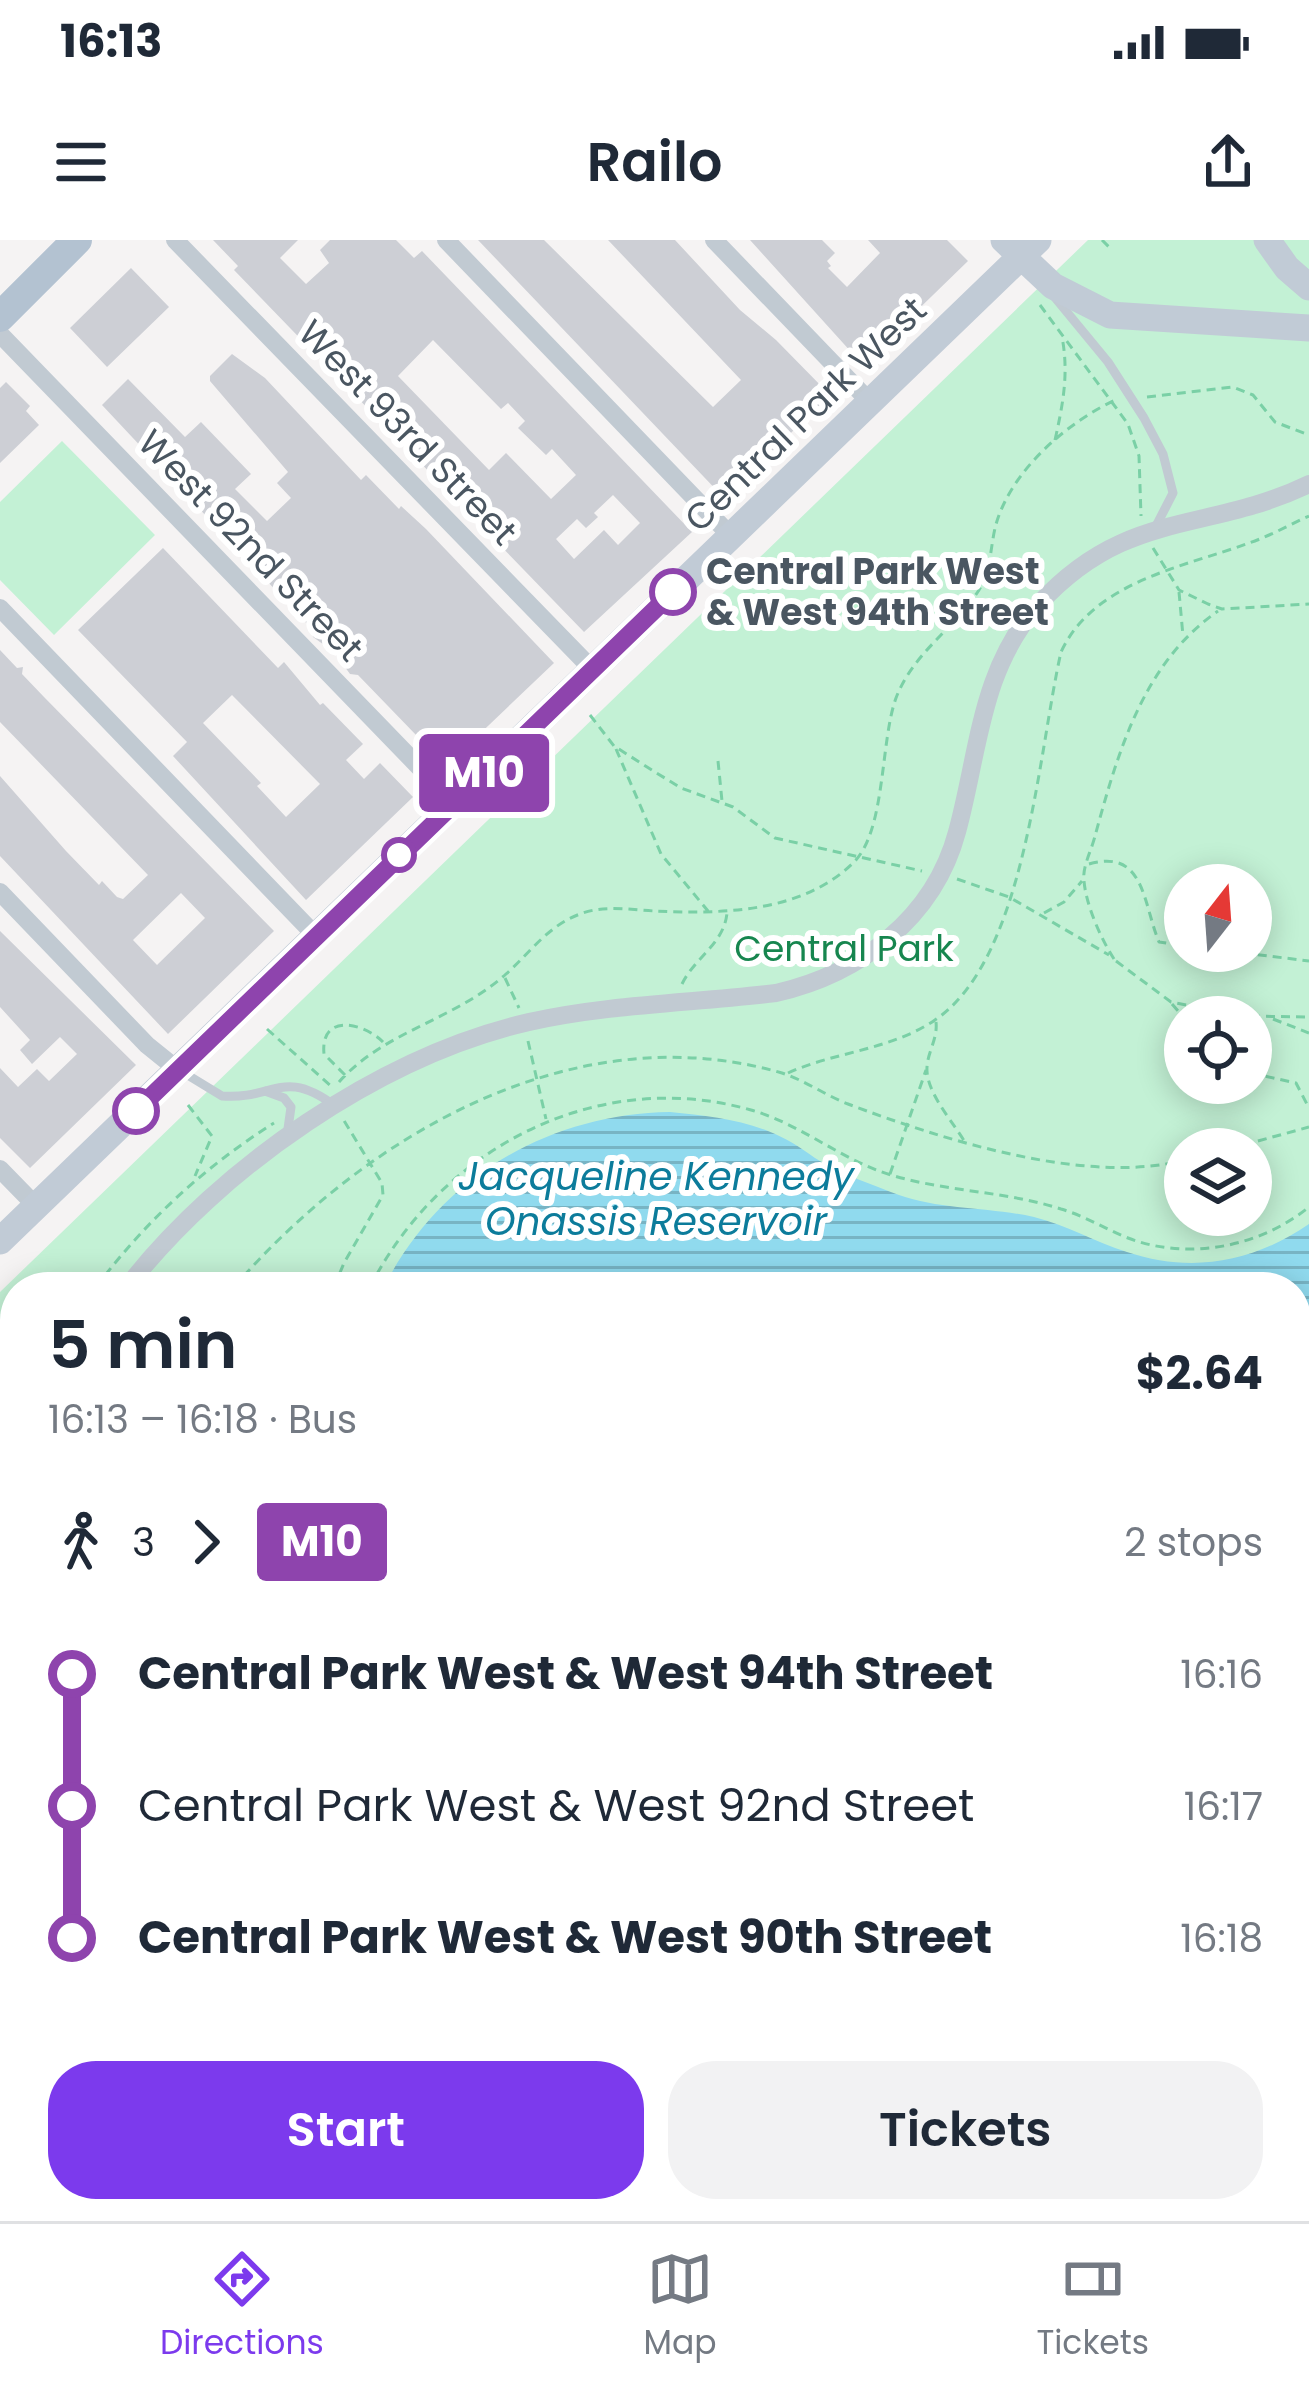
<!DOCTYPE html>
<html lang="en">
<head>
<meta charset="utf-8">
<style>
  :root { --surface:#fff; --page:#f2f2f3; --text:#1f2937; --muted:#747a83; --line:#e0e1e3; --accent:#7c3aed }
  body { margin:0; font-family:Poppins,sans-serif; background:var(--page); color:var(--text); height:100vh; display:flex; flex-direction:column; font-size:45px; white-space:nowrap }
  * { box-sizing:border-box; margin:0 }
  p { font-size:39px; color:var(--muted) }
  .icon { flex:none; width:66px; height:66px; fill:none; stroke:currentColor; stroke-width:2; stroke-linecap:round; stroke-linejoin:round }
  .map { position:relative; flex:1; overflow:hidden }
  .panel { position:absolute; left:0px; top:1032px; width:1311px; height:951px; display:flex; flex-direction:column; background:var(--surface); border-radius:48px 48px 0 0; box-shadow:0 6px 30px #0003 }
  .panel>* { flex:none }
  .badge { padding:0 24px; border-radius:9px; font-size:42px; line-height:78px }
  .needle { width:78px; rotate:17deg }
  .controls { position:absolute; left:1164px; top:624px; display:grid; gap:24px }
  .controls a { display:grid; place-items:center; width:108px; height:108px; border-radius:50%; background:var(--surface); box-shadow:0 6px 30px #0003; font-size:60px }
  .map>.badge { position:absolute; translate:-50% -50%; box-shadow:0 0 0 6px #fff }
  .legs { display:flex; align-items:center; gap:18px; height:132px; padding:0 48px; font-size:39px }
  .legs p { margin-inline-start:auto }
  .overview { display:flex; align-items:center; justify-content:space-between; height:204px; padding:0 48px }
  h1 { font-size:66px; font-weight:600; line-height:90px }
  .button { display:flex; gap:24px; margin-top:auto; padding:24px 48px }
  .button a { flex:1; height:138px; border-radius:48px; background:var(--accent); color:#fff; font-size:48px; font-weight:600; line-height:138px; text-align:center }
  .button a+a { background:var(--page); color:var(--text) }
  ul { padding:0 48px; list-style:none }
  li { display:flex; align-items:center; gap:42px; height:132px; font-size:45px }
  li i { display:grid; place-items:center; width:18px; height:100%; margin:0 15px; background:currentColor }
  li i::after { content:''; width:30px; height:30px; margin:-15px; border:9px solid; border-radius:50%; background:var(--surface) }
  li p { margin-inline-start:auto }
  li:first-child i { background:linear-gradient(#0000 50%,currentColor 0) }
  li:last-child i { background:linear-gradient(currentColor 50%,#0000 0) }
  .status { display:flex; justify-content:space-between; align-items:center; height:84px; padding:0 60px; background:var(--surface); direction:ltr }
  .status svg { height:33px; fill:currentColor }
  header { display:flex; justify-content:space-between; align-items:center; height:156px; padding:0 48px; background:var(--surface); font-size:54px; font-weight:600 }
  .tabs { display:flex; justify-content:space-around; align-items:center; height:168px; border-top:3px solid var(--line); background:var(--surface); font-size:33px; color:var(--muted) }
  .tabs a { display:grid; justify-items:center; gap:6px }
  .tabs .current { color:var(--accent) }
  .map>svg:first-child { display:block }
  .park { fill:#c3f1d5; fill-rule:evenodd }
  .water { fill:url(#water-rules) }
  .building { fill:#cdcfd5; fill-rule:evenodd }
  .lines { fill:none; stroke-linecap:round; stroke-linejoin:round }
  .path { stroke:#7ad0a6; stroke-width:3; stroke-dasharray:9 6; stroke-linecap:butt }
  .lane { stroke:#c1cad2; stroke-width:9 }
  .street { stroke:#c1cad2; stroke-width:18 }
  .secondary { stroke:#c1cbd6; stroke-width:27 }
  .primary { stroke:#b3c2d1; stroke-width:30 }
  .line-1-casing { stroke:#fff; stroke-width:27 }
  .line-1 { stroke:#8e44ad; stroke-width:18 }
  .stop-1-dot { fill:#fff; stroke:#8e44ad; stroke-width:6 }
  .labels { text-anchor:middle; stroke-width:12; stroke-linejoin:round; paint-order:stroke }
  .street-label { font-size:36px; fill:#4a5661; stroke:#fff }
  .stop-label { font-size:36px; font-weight:bold; fill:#4a5661; stroke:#fff; text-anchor:start }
  .park-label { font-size:36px; fill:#17864f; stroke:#fff }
  .water-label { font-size:39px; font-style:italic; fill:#0c7c9b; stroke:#fff }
</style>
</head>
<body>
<div class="status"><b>16:13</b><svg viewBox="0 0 49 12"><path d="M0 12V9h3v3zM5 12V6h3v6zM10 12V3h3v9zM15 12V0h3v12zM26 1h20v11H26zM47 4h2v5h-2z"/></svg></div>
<header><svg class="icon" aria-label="menu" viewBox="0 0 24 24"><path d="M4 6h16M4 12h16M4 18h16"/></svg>Railo<svg class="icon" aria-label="share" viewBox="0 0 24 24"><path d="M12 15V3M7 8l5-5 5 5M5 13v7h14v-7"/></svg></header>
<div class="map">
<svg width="1309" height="1981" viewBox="0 0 1309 1981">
  <defs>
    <pattern id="water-rules" width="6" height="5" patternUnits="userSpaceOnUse" patternTransform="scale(3)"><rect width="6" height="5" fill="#90daee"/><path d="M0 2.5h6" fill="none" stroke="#78b4c4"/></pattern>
  </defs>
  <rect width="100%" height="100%" fill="#f5f3f3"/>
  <path class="park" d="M1088 0H1309V1981H0V1052ZM1185 645H1251V711H1185ZM1185 777H1251V843H1185ZM1185 909H1251V975H1185ZM15 1047H1296V1968H15Z
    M62 201 155 295 54 395 0 340V262Z"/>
  <path class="water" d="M670 872C703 875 737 879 768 891 786 898 800 907 815 918 838 933 873 945 899 955 941 970 990 967 1034 977 1067 985 1095 1002 1127 1012 1192 1034 1254 1022 1309 984V1981H432L416 1968H1296V1047H384C439 938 548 874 670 872Z"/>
  <path class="building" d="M213 0H298L280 18 306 44 329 23 320 10 330 0H396L414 18 422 11 692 292 584 392 234 30 238 26ZM433 100 501 169 508 163 525 181 518 188 546 215 552 209 576 235 551 259 506 213 489 230 398 136ZM613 255 640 283 618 305 604 290 574 319 556 299 577 279 586 288 598 277 594 273Z
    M478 0H544L713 167 741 140 608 0H675L740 70 776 100 830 155 724 258Z
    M750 0H822L835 13 827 21 831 26 828 28 847 47 880 13 868 0H947L968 21 862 124Z
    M131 28 169 67 107 127 70 88Z
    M232 114 265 138 361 240 366 235 399 269 401 266 426 289 554 423 446 526 358 435 350 434 334 412 313 397 312 389 102 165 128 139 185 197 201 182 251 234 235 249 267 281 291 258 277 243 288 232 210 141V136Z
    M6 142 30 166 26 171 39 185 0 223V148Z
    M163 308 278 428 284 422 320 465 323 463 363 504 346 520 364 539 380 523 413 557 306 660 173 516 187 502 78 390ZM232 455 320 544 286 577 257 546 261 543 203 483Z
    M0 410 17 428 23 427 22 434 44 457 274 691 168 794 0 616V536L66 611 99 645 102 641 117 657 123 659 148 635 0 482ZM181 653 205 678 157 725 133 700Z
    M0 691 136 825 30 928 0 898V828L18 847 37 829 49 841 77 814 60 797 32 824 20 810 30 800 0 767Z"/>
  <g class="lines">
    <path class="path" d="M1102 0 1110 8
      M1040 65 1128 184 1139 216 1141 276
      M1147 157 1233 147 1253 155 1275 182 1309 195
      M1055 200C1063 164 1069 133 1062 97
      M1153 308 1179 350 1208 364 1222 369 1309 364
      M1179 352 1183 396
      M590 475 614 506 655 532 681 548 733 567 775 598 922 631
      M616 509 661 614 708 671
      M718 521 722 561
      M1089 624C1145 608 1143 664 1159 702L1185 706
      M957 639 1009 657 1109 715
      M1044 673 1064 662 1082 641
      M1228 711 1309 721
      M1114 719C1101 699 1086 665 1084 641 1082 627 1092 609 1095 596 1118 512 1143 423 1218 371
      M1116 721 1171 762 1241 776 1309 777
      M505 738 519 768
      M682 744C695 717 724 704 727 673
      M1172 764 1185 779
      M1273 779 1309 793
      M936 782C938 800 926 814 927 831 928 855 954 883 966 904
      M267 789 333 848
      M528 801 546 879
      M788 833C834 812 891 810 935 780 1026 719 1038 513 1061 412 1094 341 1184 327 1249 303 1270 296 1289 285 1309 276
      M1251 833 1296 843 1309 868
      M345 835 324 814C320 773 363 782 383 802
      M339 842C384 791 455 780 506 734 531 712 549 684 583 673 605 665 632 670 655 671 722 674 802 673 853 623 886 592 880 502 896 458 913 413 954 389 979 350 992 330 990 303 997 281 1014 228 1067 183 1115 160
      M188 865 212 896 195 936
      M1229 909 1309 887
      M890 934 926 830
      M96 1047C146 981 204 927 274 883
      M234 1047C367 894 575 773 782 833 804 840 825 855 848 864 941 899 1086 946 1185 920
      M334 1047 344 1023 383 955 382 943 343 879
      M370 1047C440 909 597 826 751 870 801 884 841 920 891 935 947 952 1006 951 1061 969 1085 976 1105 989 1128 998 1188 1021 1260 1007 1309 967
      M0 1220 15 1184
      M6 1711 15 1722
      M0 1717 15 1700
      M0 1737 15 1735
      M0 1920 15 1929
      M0 1963 31 1981
      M37 1968 39 1981
      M119 1968 136 1981
      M300 1968 314 1981
      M400 1968 420 1981"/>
    <path class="lane" d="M1052 54 1108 122 1144 178 1163 214 1173 253 1155 288
      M181 831 222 856C274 860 283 827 335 866
      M265 851 284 858 291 867 287 896"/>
    <path class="street" d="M175 0 593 430
      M446 0 731 296
      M714 0 870 162
      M0 94 454 563
      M0 368 315 695
      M0 652 147 805 178 830
      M0 929 36 966
      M127 1047C220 927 381 816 529 782 610 764 694 763 776 753 860 734 934 678 957 592 979 512 980 429 1039 364 1127 268 1206 294 1309 244
      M0 1653 15 1614"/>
    <path class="secondary" d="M1004 0 1053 46 1110 75 1309 88
      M1267 0 1287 28 1309 47
      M0 1001 1038 0
      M0 1772 15 1790
      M221 1968 238 1981"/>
    <path class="primary" d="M0 77 77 0"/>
  </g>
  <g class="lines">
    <defs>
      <path id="line-1" d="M136 871 673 352"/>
    </defs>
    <use href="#line-1" class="line-1-casing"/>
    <use href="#line-1" class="line-1"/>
  </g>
  <g class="stop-1-dot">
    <circle cx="673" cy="352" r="21"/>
    <circle cx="399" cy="615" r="15"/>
    <circle cx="136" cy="871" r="21"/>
  </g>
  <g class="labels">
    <g class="street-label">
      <text transform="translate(805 174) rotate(-44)" y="13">Central Park West</text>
      <text transform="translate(408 192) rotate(46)" y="13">West 93rd Street</text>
      <text transform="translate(251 305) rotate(46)" y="13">West 92nd Street</text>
    </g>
    <g class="stop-label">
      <text x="706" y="344">Central Park West<tspan x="706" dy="41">&amp; West 94th Street</tspan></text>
    </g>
    <g class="park-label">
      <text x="844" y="721">Central Park</text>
    </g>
    <g class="water-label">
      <text x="656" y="950">Jacqueline Kennedy<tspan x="656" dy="45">Onassis Reservoir</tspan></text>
    </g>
  </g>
</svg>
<div class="controls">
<a><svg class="needle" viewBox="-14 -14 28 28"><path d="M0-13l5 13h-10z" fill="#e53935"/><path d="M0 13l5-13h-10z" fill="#747a83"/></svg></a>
<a><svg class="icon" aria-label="locate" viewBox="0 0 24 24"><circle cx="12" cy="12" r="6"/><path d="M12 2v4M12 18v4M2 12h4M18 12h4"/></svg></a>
<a><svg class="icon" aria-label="layers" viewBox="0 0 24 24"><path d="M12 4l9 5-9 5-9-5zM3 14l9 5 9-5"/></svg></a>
</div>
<b class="badge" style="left:484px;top:533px;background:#8e44ad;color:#fff">M10</b>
<section class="panel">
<div class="overview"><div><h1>5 min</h1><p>16:13 – 16:18 · Bus</p></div><b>$2.64</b></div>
<div class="legs"><svg class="icon" aria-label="walk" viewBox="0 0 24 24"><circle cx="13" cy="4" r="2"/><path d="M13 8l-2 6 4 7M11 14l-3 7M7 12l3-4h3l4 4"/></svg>3<svg class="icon" aria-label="forward" viewBox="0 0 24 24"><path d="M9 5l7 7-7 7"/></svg><b class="badge" style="background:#8e44ad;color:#fff">M10</b><p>2 stops</p></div>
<ul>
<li><i style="color:#8e44ad"></i><b>Central Park West &amp; West 94th Street</b><p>16:16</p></li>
<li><i style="color:#8e44ad"></i><span>Central Park West &amp; West 92nd Street</span><p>16:17</p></li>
<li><i style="color:#8e44ad"></i><b>Central Park West &amp; West 90th Street</b><p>16:18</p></li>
</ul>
<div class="button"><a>Start</a><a>Tickets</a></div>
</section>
</div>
<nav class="tabs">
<a class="current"><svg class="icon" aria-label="directions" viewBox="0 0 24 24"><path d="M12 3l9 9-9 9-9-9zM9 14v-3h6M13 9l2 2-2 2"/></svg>Directions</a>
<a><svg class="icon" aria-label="map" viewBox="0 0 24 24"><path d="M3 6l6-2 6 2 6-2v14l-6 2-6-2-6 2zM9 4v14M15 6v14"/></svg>Map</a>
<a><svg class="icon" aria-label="tickets" viewBox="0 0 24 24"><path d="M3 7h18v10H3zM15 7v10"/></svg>Tickets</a>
</nav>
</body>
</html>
